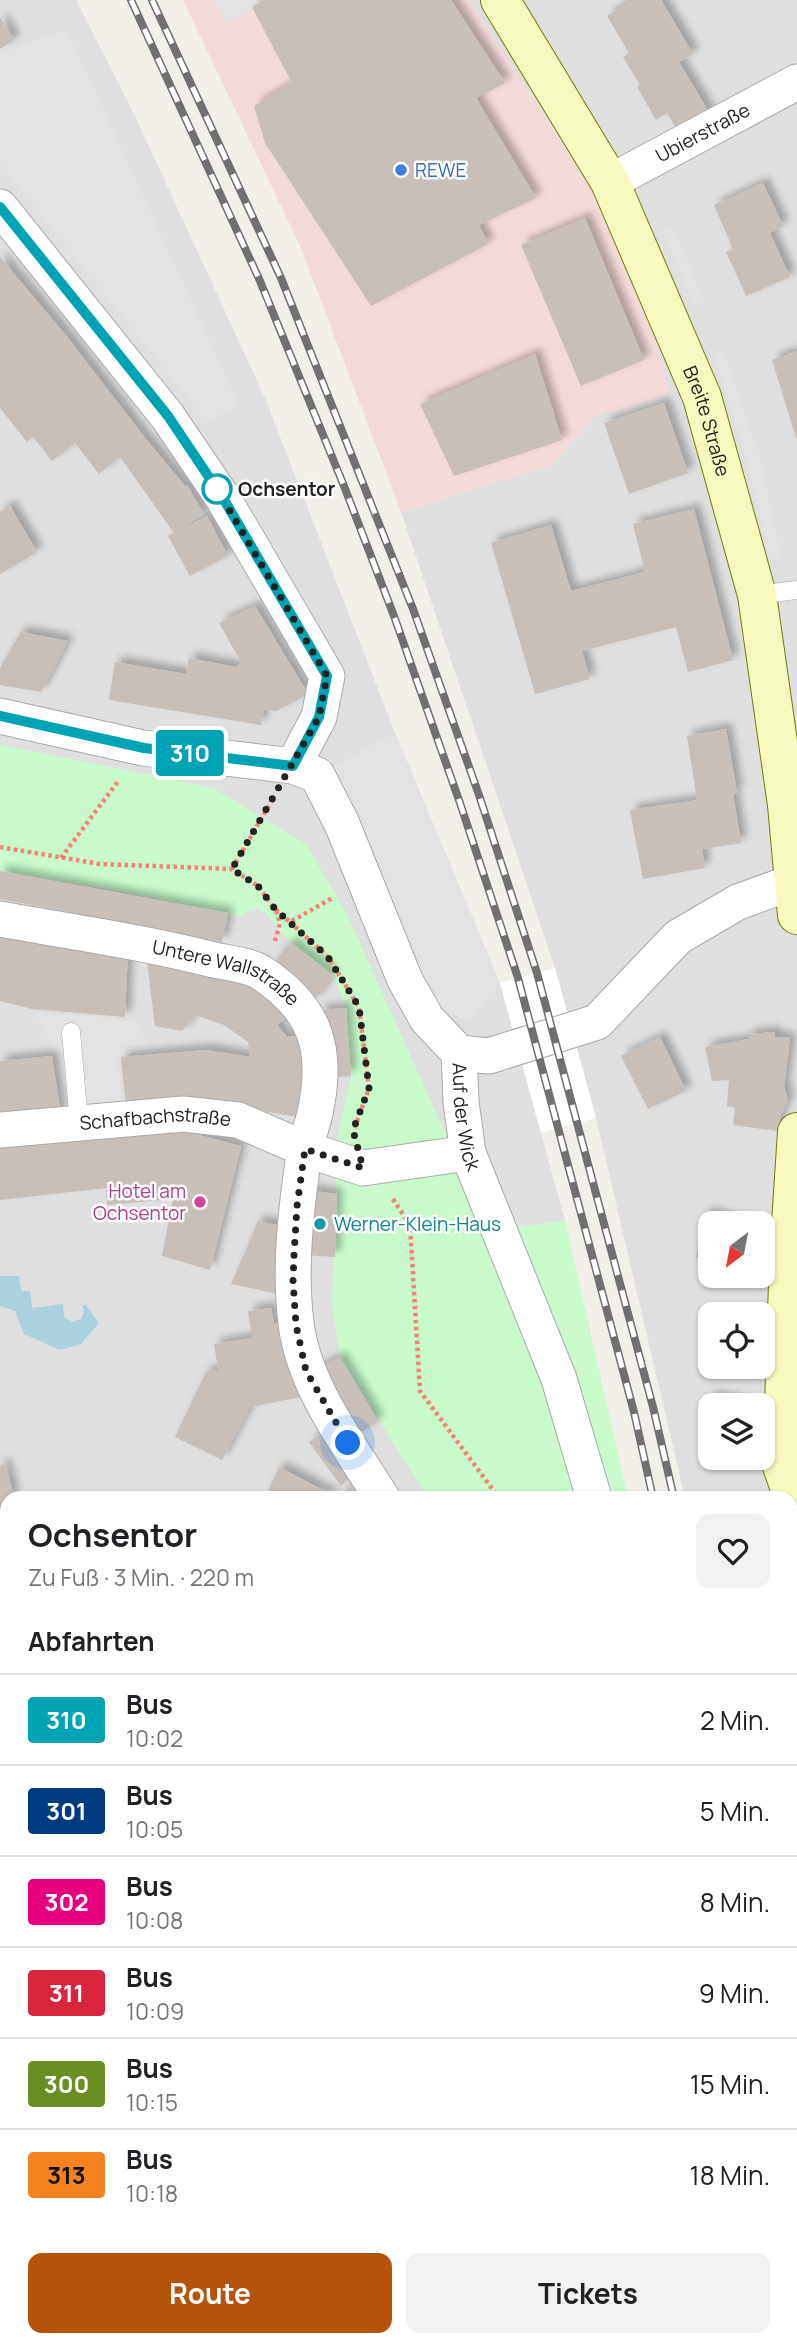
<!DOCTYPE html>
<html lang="de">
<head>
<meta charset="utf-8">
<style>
  :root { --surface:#fff; --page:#f2f2f2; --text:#202124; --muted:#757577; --line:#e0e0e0; --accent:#b45309 }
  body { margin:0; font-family:Manrope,sans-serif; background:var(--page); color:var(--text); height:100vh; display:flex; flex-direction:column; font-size:26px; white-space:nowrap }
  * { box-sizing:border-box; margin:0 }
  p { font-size:23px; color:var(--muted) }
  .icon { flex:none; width:38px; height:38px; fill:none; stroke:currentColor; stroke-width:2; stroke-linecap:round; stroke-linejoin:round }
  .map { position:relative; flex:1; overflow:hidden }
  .drawer { position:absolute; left:0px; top:1491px; width:798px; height:856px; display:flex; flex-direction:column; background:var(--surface); border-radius:21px 21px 0 0; box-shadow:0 2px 5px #0004 }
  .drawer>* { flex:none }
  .badge { padding:0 14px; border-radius:5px; font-size:24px; line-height:46px }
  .needle { width:46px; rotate:212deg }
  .tools { position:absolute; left:698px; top:1211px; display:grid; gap:14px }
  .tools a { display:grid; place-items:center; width:77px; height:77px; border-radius:14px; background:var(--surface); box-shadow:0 2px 5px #0004; font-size:35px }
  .you { position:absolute; width:35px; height:35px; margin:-18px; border:5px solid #fff; border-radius:50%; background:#1a73e8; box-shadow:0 0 0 10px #1a73e833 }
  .map>.badge { position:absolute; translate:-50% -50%; box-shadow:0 0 0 4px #fff }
  h2 { padding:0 28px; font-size:26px; line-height:63px }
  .round { display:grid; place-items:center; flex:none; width:74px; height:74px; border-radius:14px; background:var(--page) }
  .headline { display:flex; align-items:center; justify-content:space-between; height:119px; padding:0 28px }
  h1 { font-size:33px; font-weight:700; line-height:52px }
  .action { display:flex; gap:14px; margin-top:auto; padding:14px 28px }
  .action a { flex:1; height:80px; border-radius:14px; background:var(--accent); color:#fff; font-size:28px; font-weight:700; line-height:80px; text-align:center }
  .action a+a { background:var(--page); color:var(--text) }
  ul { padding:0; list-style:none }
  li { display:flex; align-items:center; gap:21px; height:91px; padding:0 28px; border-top:2px solid var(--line) }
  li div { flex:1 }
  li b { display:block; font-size:26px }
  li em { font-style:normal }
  li .badge { min-width:77px; font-weight:700; text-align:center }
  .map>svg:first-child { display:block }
  .residential { fill:#e0dfdf; fill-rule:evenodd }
  .commercial { fill:#f2dad9 }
  .education { fill:#ffffe5 }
  .park { fill:#c8facc }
  .parking { fill:#e2e2e2 }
  .plaza { fill:#dddde8 }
  .water { fill:#aad3df }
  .pier { fill:#fff }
  .building { fill:#c7bfb8; filter:url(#shadow) }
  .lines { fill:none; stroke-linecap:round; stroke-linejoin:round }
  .lane-casing { stroke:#a9a9a9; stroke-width:19 }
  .street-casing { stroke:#a9a9a9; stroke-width:37 }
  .secondary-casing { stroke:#707d05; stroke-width:40 }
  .path { stroke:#fa8072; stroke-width:4.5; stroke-dasharray:3.5 3.5; stroke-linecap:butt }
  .lane { stroke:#fff; stroke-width:18 }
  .street { stroke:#fff; stroke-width:35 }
  .secondary { stroke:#f7fabf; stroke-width:38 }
  .rail-casing { stroke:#707070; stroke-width:8 }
  .rail { stroke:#fff; stroke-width:5; stroke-dasharray:16; stroke-linecap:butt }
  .line-casing { stroke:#fff; stroke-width:16 }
  .line { stroke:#00a3b4; stroke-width:10 }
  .walk { stroke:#222; stroke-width:7; stroke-dasharray:0 12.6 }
  .shop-dot { fill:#3f7fe0; stroke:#fff; stroke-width:2.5 }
  .stop-dot { fill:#fff; stroke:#00a3b4; stroke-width:3.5 }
  .hotel-dot { fill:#d1479c; stroke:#fff; stroke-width:2.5 }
  .culture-dot { fill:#0f9aa8; stroke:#fff; stroke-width:2.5 }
  .labels { text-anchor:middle; stroke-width:5; stroke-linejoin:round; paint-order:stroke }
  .street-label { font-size:19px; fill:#222; stroke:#fff }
  .shop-label { font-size:19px; fill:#366cbe; stroke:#fff; text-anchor:start }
  .stop-label { font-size:19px; font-weight:bold; fill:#222; stroke:#fff; text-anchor:start }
  .hotel-label { font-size:19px; fill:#b23c85; stroke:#fff; text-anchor:end }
  .culture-label { font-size:19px; fill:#0d838f; stroke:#fff; text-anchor:start }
</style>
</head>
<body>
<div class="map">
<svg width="797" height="2346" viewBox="0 0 797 2346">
  <defs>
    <filter id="shadow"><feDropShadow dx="6" dy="-6" stdDeviation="3.5" flood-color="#0004"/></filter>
  </defs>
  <rect width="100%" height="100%" fill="#f2efe9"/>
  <path class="residential" d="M0 0H76L134 114 265 398 395 733 500 983 565 1221 628 1498H7V2340H756L757 2346H0Z
    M469 0H797V1895L791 1851V1498H685L596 1118 555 968 401 512 551 465 594 417 606 210ZM710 1223H763V1276H710ZM710 1314H763V1367H710ZM710 1405H763V1458H710Z"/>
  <path class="commercial" d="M183 0H469L606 210 640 282 670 394 594 417 552 465 401 512 301 248Z"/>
  <path class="education" d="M354 2340H540L533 2346H360Z"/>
  <path class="park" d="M0 745 213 788 306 844 347 915 489 1230 565 1221 628 1498H428L340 1357 332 1302 338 1135 351 1076 346 1008 333 975 290 942 264 912 256 909 247 911 240 916 115 890 0 871Z"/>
  <path class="parking" d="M215 0H264L227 23Z
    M67 30 240 407 206 421 0 164V53Z
    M672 227 705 302 695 306 663 232Z
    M724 351 759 453 781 558 770 559 746 457 714 355Z
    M395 733 500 983 468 1023 426 997 317 775Z
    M34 1011 138 1021 147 1050 117 1056 123 1107 65 1112 57 1057Z"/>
  <path class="plaza" d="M126 2340H327L317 2346H132Z"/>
  <path class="water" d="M0 1276H19L21 1291H30L32 1308 63 1304 64 1317 72 1322 81 1319 84 1311 82 1305H86L99 1323 81 1344 60 1350 24 1334 15 1311 0 1306Z"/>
  <path class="pier" d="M555 968 596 1118 541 1133 500 983Z"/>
  <path class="building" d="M264 0H451L505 83 476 98 536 198 479 225 488 244 371 306 265 143 254 106 292 83 252 7Z
    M633 0H661L693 54 679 62 710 114 678 132 667 113 656 120 637 87 640 85 623 57 629 53 607 16Z
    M0 17 14 40 0 49Z
    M763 183 783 226 770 233 790 277 746 296 726 252 733 249 714 205Z
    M585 218 644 360 581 386 521 245Z
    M0 257 68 338 145 438 185 486 187 485 204 514 179 530 207 516 228 556 190 576 168 536 174 533 120 457 99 474 75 443 52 461 33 437 27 442 0 408Z
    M797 351V438H796L772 360Z
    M535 354 562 440 454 476 420 404Z
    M664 403 688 473 629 494 604 423Z
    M10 506 37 552 0 574V512Z
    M694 509 733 660 688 672 676 627 582 651 590 679 535 694 491 543 551 525 571 591 645 572 633 524Z
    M255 606 308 694 277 711 264 709 261 725 109 700 115 662 186 674 189 658 236 667 241 662 219 623Z
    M21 632 68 641 41 692 0 685V668Z
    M726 729 737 793 733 794 741 843 702 849 705 868 643 879 630 810 697 800 687 736Z
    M0 871 228 913 222 942 0 899Z
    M0 928 128 948 125 1017 32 1009 0 1001Z
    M290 942 333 975 314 1001 270 969Z
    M146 954 252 983 292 1013 277 1025 287 1037 308 1034V1119L203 1100 126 1107 121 1057 206 1050 250 1057 248 1042 224 1025 195 1015 182 1031 155 1026Z
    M346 1008 351 1076 326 1078 320 1010Z
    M775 1032V1037L790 1038 784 1087 788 1100 780 1117 778 1131 733 1125 735 1108 727 1106 729 1080 712 1081 705 1047 749 1039V1034Z
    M660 1037 686 1091 648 1109 621 1056Z
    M52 1056 61 1115 0 1121V1061Z
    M187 1132 241 1146 210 1270 162 1256 173 1199 107 1205 106 1188 0 1200V1143L102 1134Z
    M307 1190 337 1194 335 1257 303 1255Z
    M705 1213 745 1222 710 1223V1260L696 1257Z
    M258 1221 287 1227 283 1295 231 1284Z
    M271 1308 274 1324 285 1323 311 1395 250 1407 222 1460 175 1437 206 1372 218 1370 214 1344 252 1338 248 1311Z
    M340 1357 378 1421 353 1438 314 1369Z
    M709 1397 737 1401 736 1405H710V1439L704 1438Z
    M331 1426 357 1472 341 1486 309 1442Z
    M5 1464 14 1498H7V1526L0 1528V1465Z
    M279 1467 338 1498H265Z
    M359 1476 375 1498H339Z
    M0 1578 3 1581 7 1598V1627L0 1629Z
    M797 1585V1653L791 1656V1588Z
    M7 1657V1736L0 1741V1661Z
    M791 1731 797 1742V1813L791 1802Z
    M0 1871 7 1879V1931L0 1922Z
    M0 1945 7 1955V2022L0 2026Z
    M0 2102 7 2110V2147L0 2153Z
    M7 2293V2340H73L66 2346H5L0 2341V2300Z
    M432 2340H528L521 2346H438Z
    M693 2340H724L716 2346H698Z"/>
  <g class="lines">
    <defs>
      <path id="lane" d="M757 595 797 590
        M71 1032 79 1122
        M256 2346 264 2340"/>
      <g id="street">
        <path id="s1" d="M610 182 797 82"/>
        <path d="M0 207 168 417 223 498 327 676 319 717 293 766"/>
        <path id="s2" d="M0 716 143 748 293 766 317 775 342 824 405 980 427 1019 459 1053 461 1102 468 1153 559 1379 594 1498"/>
        <path id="s3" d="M0 919C71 932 144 942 214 960 228 963 248 965 260 972 316 1008 329 1049 315 1113 312 1127 306 1140 304 1154 296 1210 289 1267 296 1323 304 1388 349 1444 382 1498"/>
        <path d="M459 1053 489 1056 597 1022 678 937 738 902 793 882"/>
        <path id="s4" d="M0 1130 183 1114 238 1120 305 1149 363 1168 468 1153"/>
        <path d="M0 1646 7 1644"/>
        <path d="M0 1933 7 1940"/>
        <path d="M0 2057 7 2053"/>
        <path d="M0 2084 7 2091"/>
        <path d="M229 2340 235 2346"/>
      </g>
      <g id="secondary">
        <path id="s5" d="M500 0 610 182 702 397 757 595 787 805 797 915"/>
        <path d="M797 1132 789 1253 782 1466 797 1509"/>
        <path d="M791 2158 797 2153"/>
        <path d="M577 2346 585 2340"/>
      </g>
    </defs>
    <use href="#lane" class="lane-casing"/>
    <use href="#street" class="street-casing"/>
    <use href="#secondary" class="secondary-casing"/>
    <path class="path" d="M0 847 100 864 232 869 258 886 275 909 290 922 334 897
      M61 858 119 780
      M232 869 274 797
      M290 922 328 957 359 1007 369 1088 354 1130
      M275 941 280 923 276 910
      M393 1199 410 1225 420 1391 499 1498
      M345 2340 351 2346"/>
    <use href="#lane" class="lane"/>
    <use href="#street" class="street"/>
    <use href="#secondary" class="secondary"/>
    <defs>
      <path id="rail" d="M131 0 260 281 344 486 394 616 460 803 518 978 634 1412 653 1498
        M152 0 281 278 413 609 479 795 537 973 653 1407 674 1498
        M791 2141 797 2185
        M791 2304 796 2346"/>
    </defs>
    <use href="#rail" class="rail-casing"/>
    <use href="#rail" class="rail"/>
  </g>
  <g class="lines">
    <defs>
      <path id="line" d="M0 207 168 416 223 498 327 676 319 717 293 766 144 748 0 716"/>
    </defs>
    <use href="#line" class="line-casing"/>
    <use href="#line" class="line"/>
    <path class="walk" d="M217 489 327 676 319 717 232 869 258 886 275 909 328 957 359 1007 369 1088 353 1130 363 1168 305 1149 297 1206 294 1255 293 1280 296 1325 306 1371 348 1443"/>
  </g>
  <circle class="shop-dot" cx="401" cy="170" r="7"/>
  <circle class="stop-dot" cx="217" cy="489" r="14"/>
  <circle class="hotel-dot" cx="200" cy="1202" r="7"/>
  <circle class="culture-dot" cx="320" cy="1224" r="7"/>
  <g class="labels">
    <g class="street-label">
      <text dy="7" stroke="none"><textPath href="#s1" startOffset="105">Ubierstraße</textPath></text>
      <text dy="7" stroke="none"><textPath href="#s5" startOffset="471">Breite Straße</textPath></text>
      <text dy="7" stroke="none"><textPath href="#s3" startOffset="234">Untere Wallstraße</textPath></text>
      <text dy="7" stroke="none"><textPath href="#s2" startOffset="702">Auf der Wick</textPath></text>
      <text dy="7" stroke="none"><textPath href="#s4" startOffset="156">Schafbachstraße</textPath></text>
    </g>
    <g class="shop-label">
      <text x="415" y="177">REWE</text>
    </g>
    <g class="stop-label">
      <text x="238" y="496">Ochsentor</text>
    </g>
    <g class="hotel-label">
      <text x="186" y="1198">Hotel am<tspan x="186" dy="22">Ochsentor</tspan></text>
    </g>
    <g class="culture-label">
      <text x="334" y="1231">Werner-Klein-Haus</text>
    </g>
  </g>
</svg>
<div class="tools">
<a><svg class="needle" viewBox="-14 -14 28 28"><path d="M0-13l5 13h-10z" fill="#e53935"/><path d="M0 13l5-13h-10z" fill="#757577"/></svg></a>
<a><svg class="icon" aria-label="locate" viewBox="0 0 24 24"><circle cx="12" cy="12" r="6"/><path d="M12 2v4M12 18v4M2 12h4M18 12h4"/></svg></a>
<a><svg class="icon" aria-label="layers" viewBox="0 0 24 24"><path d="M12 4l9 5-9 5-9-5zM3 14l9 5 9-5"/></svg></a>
</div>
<div class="you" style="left:348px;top:1443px"></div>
<b class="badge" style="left:190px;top:753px;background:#00a3b4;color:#fff">310</b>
<section class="drawer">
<div class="headline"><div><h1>Ochsentor</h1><p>Zu Fuß · 3 Min. · 220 m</p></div><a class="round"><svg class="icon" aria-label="heart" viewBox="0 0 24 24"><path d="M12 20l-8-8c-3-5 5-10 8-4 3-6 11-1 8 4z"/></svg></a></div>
<h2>Abfahrten</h2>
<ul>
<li><span class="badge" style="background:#00a3b4;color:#fff">310</span><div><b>Bus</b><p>10:02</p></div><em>2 Min.</em></li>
<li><span class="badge" style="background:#003b80;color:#fff">301</span><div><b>Bus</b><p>10:05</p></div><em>5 Min.</em></li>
<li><span class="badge" style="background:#e6007e;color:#fff">302</span><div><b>Bus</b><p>10:08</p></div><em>8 Min.</em></li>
<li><span class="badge" style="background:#d7263d;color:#fff">311</span><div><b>Bus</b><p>10:09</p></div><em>9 Min.</em></li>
<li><span class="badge" style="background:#6b8e23;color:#fff">300</span><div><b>Bus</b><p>10:15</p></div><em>15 Min.</em></li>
<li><span class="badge" style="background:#f58220;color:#111">313</span><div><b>Bus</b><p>10:18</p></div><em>18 Min.</em></li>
</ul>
<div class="action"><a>Route</a><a>Tickets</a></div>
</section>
</div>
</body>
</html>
